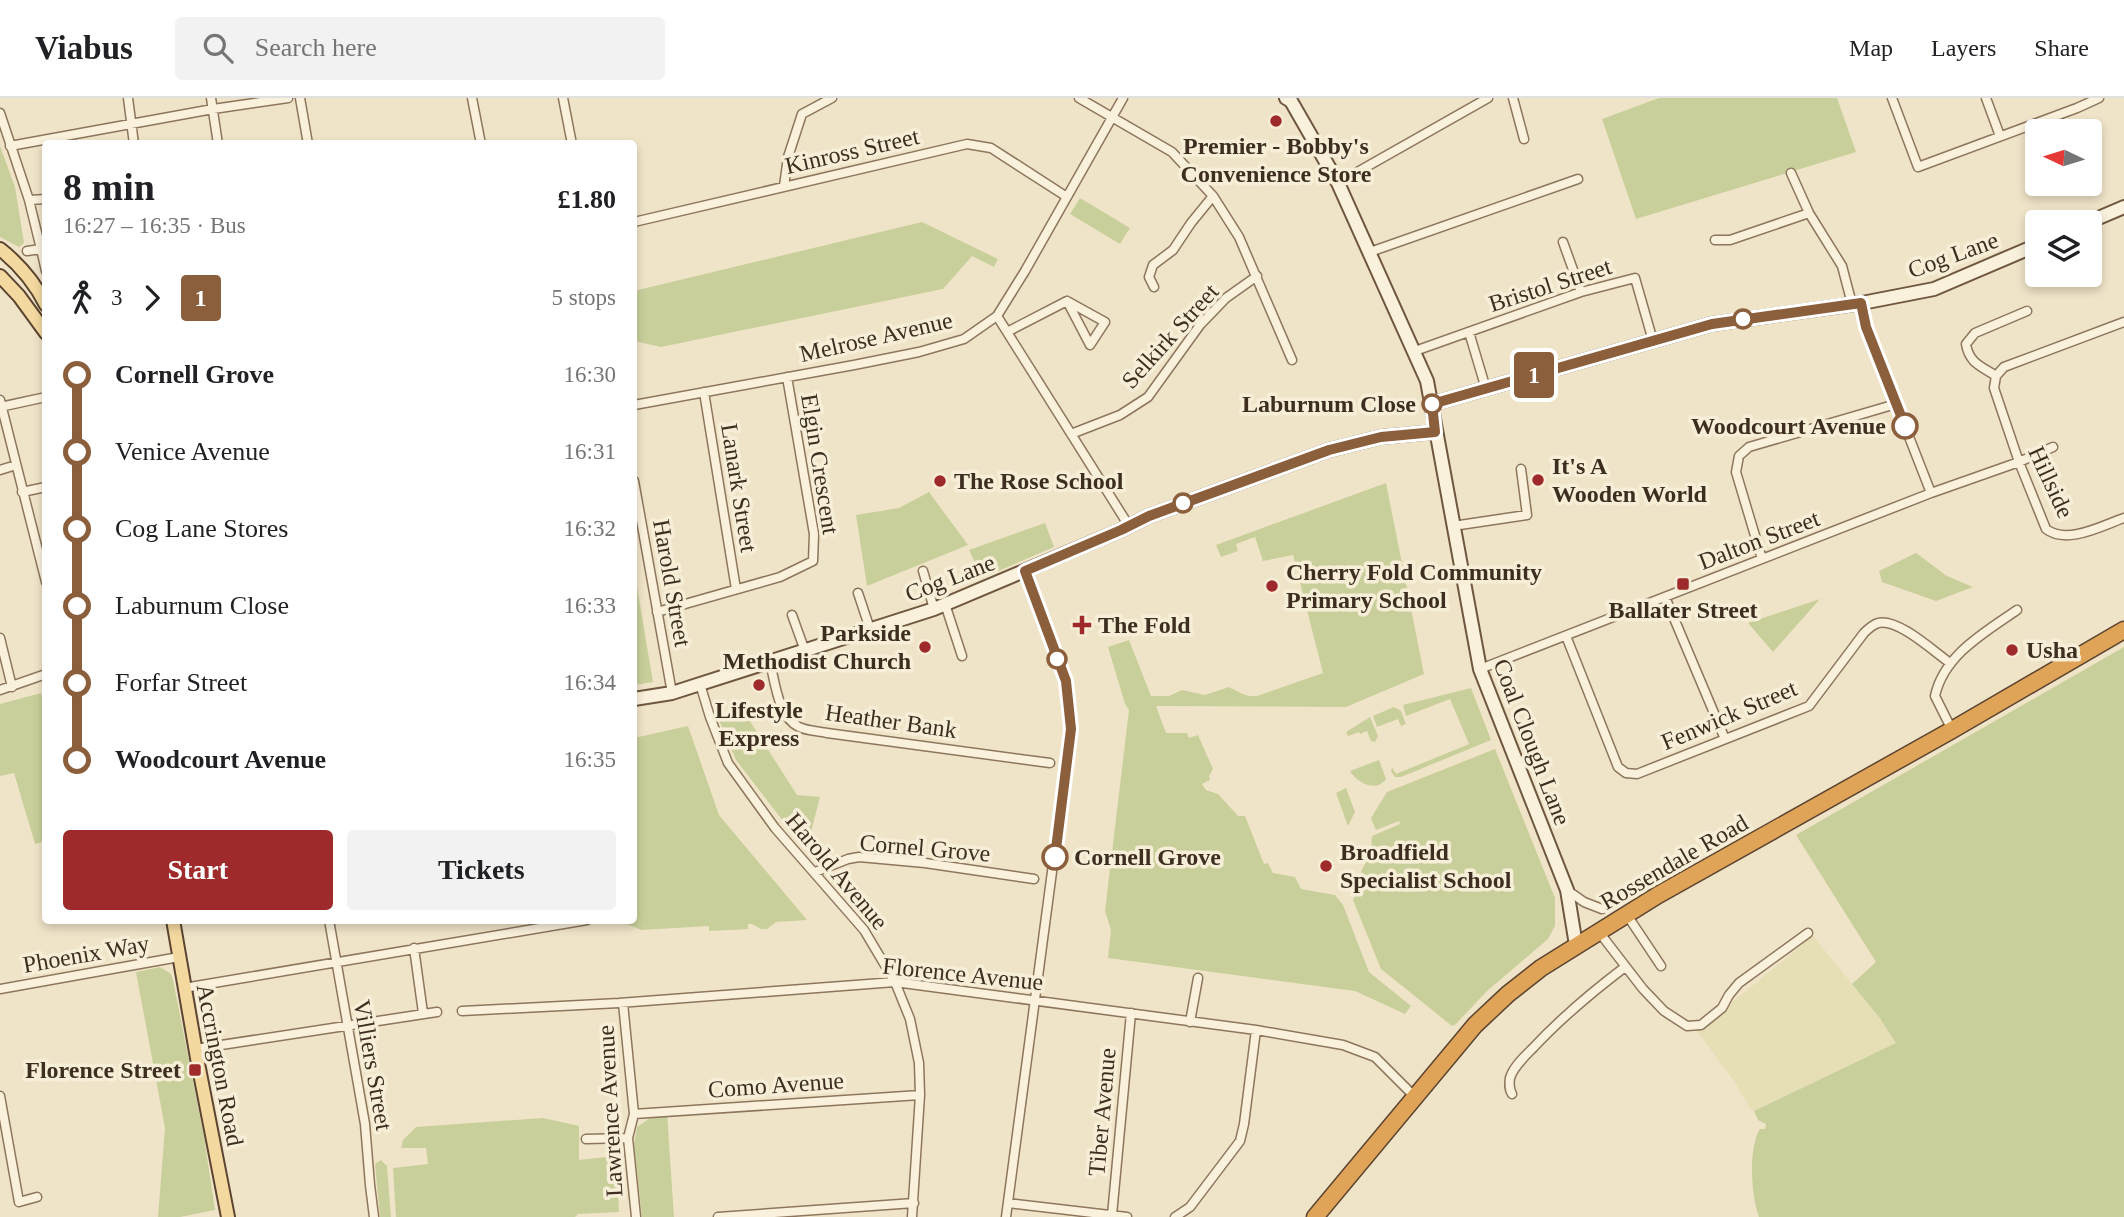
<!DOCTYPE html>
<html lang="en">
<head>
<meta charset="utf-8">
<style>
  :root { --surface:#fff; --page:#f2f2f2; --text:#202124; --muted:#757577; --line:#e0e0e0; --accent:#9e2a2b }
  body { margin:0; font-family:Georgia,serif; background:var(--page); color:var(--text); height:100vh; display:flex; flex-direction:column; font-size:26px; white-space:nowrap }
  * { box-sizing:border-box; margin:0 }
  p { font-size:23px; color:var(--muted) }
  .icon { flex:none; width:38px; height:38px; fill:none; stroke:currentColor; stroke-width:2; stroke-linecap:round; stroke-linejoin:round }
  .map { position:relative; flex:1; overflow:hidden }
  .side { position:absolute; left:42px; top:42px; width:595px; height:784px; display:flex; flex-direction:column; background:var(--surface); border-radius:7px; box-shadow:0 4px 10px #0003 }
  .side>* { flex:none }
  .badge { padding:0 14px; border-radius:5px; font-size:24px; line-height:46px }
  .needle { width:46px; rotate:274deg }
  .controls { position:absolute; left:2025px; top:21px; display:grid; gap:14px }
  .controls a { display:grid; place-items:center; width:77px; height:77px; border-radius:7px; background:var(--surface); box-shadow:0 4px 10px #0003; font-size:35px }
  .map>.badge { position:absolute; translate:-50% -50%; box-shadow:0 0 0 4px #fff }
  .legs { display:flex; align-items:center; gap:10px; height:77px; padding:0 21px; font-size:23px }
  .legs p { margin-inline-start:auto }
  .summary { display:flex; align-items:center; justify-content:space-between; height:119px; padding:0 21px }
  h1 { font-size:38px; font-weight:700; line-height:52px }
  .action { display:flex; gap:14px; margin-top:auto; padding:14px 21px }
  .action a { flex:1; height:80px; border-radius:7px; background:var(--accent); color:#fff; font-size:28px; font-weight:700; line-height:80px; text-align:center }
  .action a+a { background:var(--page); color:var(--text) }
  ul { padding:0 21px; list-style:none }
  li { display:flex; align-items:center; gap:24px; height:77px; font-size:26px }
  li i { display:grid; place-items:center; width:10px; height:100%; margin:0 9px; background:currentColor }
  li i::after { content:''; width:18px; height:18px; margin:-9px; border:5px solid; border-radius:50%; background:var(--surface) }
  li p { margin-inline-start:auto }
  li:first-child i { background:linear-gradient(#0000 50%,currentColor 0) }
  li:last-child i { background:linear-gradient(currentColor 50%,#0000 0) }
  header { display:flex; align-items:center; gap:42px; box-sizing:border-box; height:98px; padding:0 35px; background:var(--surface); border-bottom:2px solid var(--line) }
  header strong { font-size:33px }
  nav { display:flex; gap:38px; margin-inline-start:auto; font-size:24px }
  .search { width:490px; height:63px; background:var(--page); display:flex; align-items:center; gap:18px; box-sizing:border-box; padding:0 24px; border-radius:7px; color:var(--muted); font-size:26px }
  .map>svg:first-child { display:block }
  .farmland { fill:#e6deb5 }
  .green { fill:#c9cf9b }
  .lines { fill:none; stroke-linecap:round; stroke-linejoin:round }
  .street-casing { stroke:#8d765c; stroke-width:11 }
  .secondary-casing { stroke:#6f573f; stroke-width:16 }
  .primary-casing { stroke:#5b4430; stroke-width:16 }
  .highway-casing { stroke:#5b4430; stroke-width:19 }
  .street { stroke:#faf1dc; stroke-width:8 }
  .secondary { stroke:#faf1dc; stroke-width:12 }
  .primary { stroke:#f3d9a0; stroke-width:12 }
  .highway { stroke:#e0a458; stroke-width:16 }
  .line-1-casing { stroke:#fff; stroke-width:16 }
  .line-1 { stroke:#8b5e3c; stroke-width:10 }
  .poi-dot { fill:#9e2a2b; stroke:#f7eed8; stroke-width:2.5 }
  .stop-1-dot { fill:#fff; stroke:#8b5e3c; stroke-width:3.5 }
  .labels { text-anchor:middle; stroke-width:7; stroke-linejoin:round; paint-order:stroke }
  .poi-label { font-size:24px; font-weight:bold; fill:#3d2e20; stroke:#f7eed8; text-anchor:start }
  .street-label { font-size:24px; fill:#3d2e20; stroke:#f7eed8 }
  .stop-label { font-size:24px; font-weight:bold; fill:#3d2e20; stroke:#f7eed8; text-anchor:end }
</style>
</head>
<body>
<header>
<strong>Viabus</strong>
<div class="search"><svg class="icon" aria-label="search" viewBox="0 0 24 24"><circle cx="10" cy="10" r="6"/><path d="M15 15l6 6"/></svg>Search here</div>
<nav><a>Map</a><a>Layers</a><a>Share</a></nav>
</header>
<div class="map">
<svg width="2124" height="1119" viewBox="0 0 2124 1119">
  <rect width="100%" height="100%" fill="#f0e4c8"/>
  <path class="farmland" d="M1813 838 1879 919 1896 945 1754 1013 1750 1010 1734 983 1697 933Z"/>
  <path class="green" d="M1659 0H1837L1856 54 1636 121 1602 21Z
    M0 48 15 89 24 145 19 149 0 139Z
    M1080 100 1130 130 1120 146 1070 116Z
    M922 124 998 161 994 169 972 158 943 191 661 249 634 243V193Z
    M1386 385 1424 576 1346 609 1156 608 1166 635H1187L1189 640 1198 637 1213 671 1209 678 1210 682 1202 686 1206 692 1218 696 1238 718H1245L1264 766 1268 765 1273 775 1295 779 1301 791 1335 797 1343 807 1369 874 1411 908 1405 916 1355 893 1108 860 1111 832 1105 813 1129 612 1125 606 1108 549 1129 542 1151 598H1169L1182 592 1205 597 1229 589C1240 594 1244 599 1257 598L1323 575 1293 457 1263 463 1255 439 1236 446 1238 453 1221 459 1216 447Z
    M929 394 968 447 867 488 856 417 899 410Z
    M1045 425 1054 449 982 480 969 452Z
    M1916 455 1947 478 1973 489 1936 503 1882 484 1879 473Z
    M634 471 653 584 634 587Z
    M1820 501 1773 554 1748 525Z
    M2124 549V1119H1759C1751 1099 1748 1049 1760 1031H1765L1766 1026 1758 1022 1754 1013 1896 945 1879 919 1852 886 1876 864 1796 737Z
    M1471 590 1491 642 1401 679H1395L1391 673 1392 669 1396 676 1469 646 1450 601 1406 618 1403 607Z
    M41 595 46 614V743L35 746 14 675 0 678V606Z
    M1394 609 1401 613 1406 626 1401 628 1398 621 1377 629 1373 618Z
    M746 617 797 697 820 699 806 753 736 662 719 622Z
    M1370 619 1378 638 1375 644 1371 643 1367 633 1360 636 1359 634 1348 638 1346 634Z
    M688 628 719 717 807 822 776 824 767 831H761L752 826H748V831L709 833V828L641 832 619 823 634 822V640Z
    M1495 651 1555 800V828L1548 841 1487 893 1455 927 1452 928 1381 871 1353 802 1357 791 1371 785 1367 778 1361 774 1371 753 1372 738 1400 726 1399 723 1376 732 1371 720 1387 694Z
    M1379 662 1386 681C1376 695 1357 685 1350 673Z
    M1346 690 1355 714 1348 728 1336 695Z
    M160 869 171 876 173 882 204 1039 215 1112 180 1119H158L165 1030 136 874Z
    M667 1015 674 1119H642L634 1046 637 1029 656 1016Z
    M543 1020 579 1028V1062L616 1058 619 1114 578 1116 575 1119H396L393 1070 428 1066 426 1050H401L403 1042 416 1029Z
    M381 1062 387 1068 391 1119H380L375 1066Z"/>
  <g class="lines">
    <defs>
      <path id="street" d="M128 0 134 46
        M211 0 218 46
        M300 0 308 46
        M472 0 481 46
        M563 0 572 46
        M1079 0 1172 54 1213 98 1239 139 1292 262
        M1513 0 1524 41
        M1892 0 1918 69 2077 10 2099 0
        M1986 0 2000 38
        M0 15 29 102 41 151
        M10 48 213 11 288 0
        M1791 75 1809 115 1842 168 1852 206
        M1338 85 1488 0
        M784 88 788 59 802 16 832 0
        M29 102 46 101
        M634 124 967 46 991 50 1067 99
        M1715 142H1730L1809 115
        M1563 144 1581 194
        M27 153 41 151 46 173
        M1370 154 1578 81
        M1154 189 1149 179 1153 167 1173 152 1191 125 1213 98
        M1862 205 1866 229 1931 395
        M997 218 1129 428
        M2124 224 2004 269 1996 278 1994 290 2019 364 2046 431C2067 447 2101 428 2124 420
        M1007 234 1067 203 1105 224 1090 247 1067 203
        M1469 234 1486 291
        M1415 253 1581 194 1635 180 1653 243
        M1996 278C1981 268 1969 265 1966 246L1975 235 2027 213
        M704 294 736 491
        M0 302 46 484
        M634 307 854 267 919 254 964 241 997 218 1025 173 1123 0
        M0 309 46 299
        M1071 336 1120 317 1148 299 1200 227 1226 200 1257 178
        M0 372 16 367
        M634 383 672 595
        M22 394 46 389
        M1453 428 1527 417 1521 371
        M1762 461 1736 374 1739 358 1749 349 1896 306
        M923 473 934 511
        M858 495 870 531
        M1665 499 1725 641
        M945 506 962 558
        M657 514 780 479 813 463 814 436 787 279
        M792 517 805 553
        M1566 538 1618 669 1626 675 1637 676 1809 608 1864 535C1868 531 1872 527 1878 525 1898 520 1933 553 1950 565
        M0 540 12 589
        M770 564C775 584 778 619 799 629 807 633 819 633 827 635L1050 665
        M1480 571 1931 395 2019 364 2053 349
        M700 586 710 619 728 665 775 730 864 832 895 884 910 921 919 965 920 997 912 1119
        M0 592 46 576
        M1952 632 1935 598C1944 557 1984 535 2017 512
        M815 774 848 761 859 759 925 765 1034 781
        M1567 792 1584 804 1602 811
        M1627 817 1661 868
        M329 822 365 1026 370 1087 374 1119
        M1599 834 1643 891 1664 913 1687 928 1701 927 1722 910 1729 897 1739 885 1808 835
        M414 850 423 915
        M184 890 587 822
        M0 891 179 859
        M623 905 634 1016 628 1040 636 1119
        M462 913 619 905 895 884 1256 932 1343 947 1375 959 1415 999
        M1190 924 1198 880
        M195 951 437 914
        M1512 996C1509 991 1509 987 1510 980 1513 969 1525 958 1533 950 1562 919 1592 894 1625 869
        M0 998 19 1104 37 1099
        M634 1016 920 997
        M586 1041 628 1040
        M1008 1105 1127 1119
        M1112 1117 1131 915
        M718 1119 914 1105
        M1006 1119 1071 631 1066 583 1025 473
        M1175 1119 1190 1109 1240 1043 1244 1026 1256 932"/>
      <path id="secondary" d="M1286 0 1291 3 1338 85 1427 283 1480 571 1567 792 1576 847
        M2089 124 2124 109
        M1432 306 1712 226 1862 205 1934 191 2037 147
        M634 601 672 595 934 511 1121 432 1149 418 1329 352 1381 339 1435 334"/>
      <path id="primary" d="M0 151C19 166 35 185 46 207
        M0 178 19 198 46 235
        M173 822 197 960 228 1119"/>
      <path id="highway" d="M1315 1119 1475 927 1508 896 1541 870 1658 797 1952 632 2124 532"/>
    </defs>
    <use href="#street" class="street-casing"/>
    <use href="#secondary" class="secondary-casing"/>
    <use href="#primary" class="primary-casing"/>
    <use href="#highway" class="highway-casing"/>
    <use href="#street" class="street"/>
    <use href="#secondary" class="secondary"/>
    <use href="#primary" class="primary"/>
    <use href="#highway" class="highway"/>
  </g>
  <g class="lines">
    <defs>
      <path id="line-1" d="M1055 759 1071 631 1066 583 1025 473 1121 432 1149 418 1329 352 1381 339 1435 334 1432 306 1712 226 1861 205 1866 229 1905 328"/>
    </defs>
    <use href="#line-1" class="line-1-casing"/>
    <use href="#line-1" class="line-1"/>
  </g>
  <g class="poi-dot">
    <circle cx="1276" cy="23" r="7"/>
    <circle cx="1538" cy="382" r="7"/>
    <circle cx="940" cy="383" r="7"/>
    <rect x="1676" y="479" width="14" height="14" rx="3.5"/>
    <circle cx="1272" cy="488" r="7"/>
    <path d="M1078.5 516.5h7v7h7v7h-7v7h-7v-7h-7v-7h7z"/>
    <circle cx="925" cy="549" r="7"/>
    <circle cx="2012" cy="552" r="7"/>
    <circle cx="759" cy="587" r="7"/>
    <circle cx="1326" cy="768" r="7"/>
    <rect x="188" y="965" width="14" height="14" rx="3.5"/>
  </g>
  <g class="stop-1-dot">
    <circle cx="1743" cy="221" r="9"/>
    <circle cx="1432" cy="306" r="9"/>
    <circle cx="1905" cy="328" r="12"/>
    <circle cx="1183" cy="405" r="9"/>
    <circle cx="1057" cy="561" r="9"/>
    <circle cx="1055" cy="759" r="12"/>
  </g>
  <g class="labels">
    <g class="poi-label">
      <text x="1276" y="56" text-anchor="middle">Premier - Bobby's<tspan x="1276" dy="28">Convenience Store</tspan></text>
      <text x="1552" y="376">It's A<tspan x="1552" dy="28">Wooden World</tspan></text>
      <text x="954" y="391">The Rose School</text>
      <text x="1286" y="482">Cherry Fold Community<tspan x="1286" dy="28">Primary School</tspan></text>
      <text x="1683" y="520" text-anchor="middle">Ballater Street</text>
      <text x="1098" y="535">The Fold</text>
      <text x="911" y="543" text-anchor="end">Parkside<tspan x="911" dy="28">Methodist Church</tspan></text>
      <text x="2026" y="560">Usha</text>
      <text x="759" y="620" text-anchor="middle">Lifestyle<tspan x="759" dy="28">Express</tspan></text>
      <text x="1340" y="762">Broadfield<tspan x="1340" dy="28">Specialist School</tspan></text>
      <text x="181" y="980" text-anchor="end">Florence Street</text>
    </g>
    <g class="street-label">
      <text transform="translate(852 53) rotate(-13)" y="8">Kinross Street</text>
      <text transform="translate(1953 157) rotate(-20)" y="8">Cog Lane</text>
      <text transform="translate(1550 187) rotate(-18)" y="8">Bristol Street</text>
      <text transform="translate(1170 238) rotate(-48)" y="8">Selkirk Street</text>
      <text transform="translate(876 239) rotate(-13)" y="8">Melrose Avenue</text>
      <text transform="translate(820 366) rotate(81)" y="8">Elgin Crescent</text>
      <text transform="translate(2051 384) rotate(65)" y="8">Hillside</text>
      <text transform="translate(739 390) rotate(81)" y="8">Lanark Street</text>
      <text transform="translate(1759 442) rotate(-21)" y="8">Dalton Street</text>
      <text transform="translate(950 480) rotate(-21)" y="8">Cog Lane</text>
      <text transform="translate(672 485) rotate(80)" y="8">Harold Street</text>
      <text transform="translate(1729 617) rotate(-23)" y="8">Fenwick Street</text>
      <text transform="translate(891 623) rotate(8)" y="8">Heather Bank</text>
      <text transform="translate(1532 644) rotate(69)" y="8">Coal Clough Lane</text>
      <text transform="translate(925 750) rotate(5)" y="8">Cornel Grove</text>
      <text transform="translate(1674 764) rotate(-30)" y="8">Rossendale Road</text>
      <text transform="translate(837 773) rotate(50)" y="8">Harold Avenue</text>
      <text transform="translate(86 856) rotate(-10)" y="8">Phoenix Way</text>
      <text transform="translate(963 876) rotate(6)" y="8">Florence Avenue</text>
      <text transform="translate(220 967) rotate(79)" y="8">Accrington Road</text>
      <text transform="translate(373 967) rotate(80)" y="8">Villiers Street</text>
      <text transform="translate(776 987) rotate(-4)" y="8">Como Avenue</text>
      <text transform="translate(610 1013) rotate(-93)" y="8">Lawrence Avenue</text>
      <text transform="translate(1102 1014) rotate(-85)" y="8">Tiber Avenue</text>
    </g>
    <g class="stop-label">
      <text x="1416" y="314">Laburnum Close</text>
      <text x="1886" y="336">Woodcourt Avenue</text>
      <text x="1074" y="767" text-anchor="start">Cornell Grove</text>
    </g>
  </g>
</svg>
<div class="controls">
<a><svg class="needle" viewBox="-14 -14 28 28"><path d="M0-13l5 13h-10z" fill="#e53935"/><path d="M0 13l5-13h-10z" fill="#757577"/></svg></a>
<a><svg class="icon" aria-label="layers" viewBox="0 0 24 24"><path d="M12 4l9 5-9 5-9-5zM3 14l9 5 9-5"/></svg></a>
</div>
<b class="badge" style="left:1534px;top:277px;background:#8b5e3c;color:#fff">1</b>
<section class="side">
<div class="summary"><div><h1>8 min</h1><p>16:27 – 16:35 · Bus</p></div><b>£1.80</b></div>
<div class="legs"><svg class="icon" aria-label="walk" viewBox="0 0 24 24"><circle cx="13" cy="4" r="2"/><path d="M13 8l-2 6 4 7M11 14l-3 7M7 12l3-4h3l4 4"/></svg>3<svg class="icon" aria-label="forward" viewBox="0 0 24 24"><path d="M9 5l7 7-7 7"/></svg><b class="badge" style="background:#8b5e3c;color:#fff">1</b><p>5 stops</p></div>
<ul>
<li><i style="color:#8b5e3c"></i><b>Cornell Grove</b><p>16:30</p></li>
<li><i style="color:#8b5e3c"></i><span>Venice Avenue</span><p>16:31</p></li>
<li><i style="color:#8b5e3c"></i><span>Cog Lane Stores</span><p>16:32</p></li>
<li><i style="color:#8b5e3c"></i><span>Laburnum Close</span><p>16:33</p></li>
<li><i style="color:#8b5e3c"></i><span>Forfar Street</span><p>16:34</p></li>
<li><i style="color:#8b5e3c"></i><b>Woodcourt Avenue</b><p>16:35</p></li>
</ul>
<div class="action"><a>Start</a><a>Tickets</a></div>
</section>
</div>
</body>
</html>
